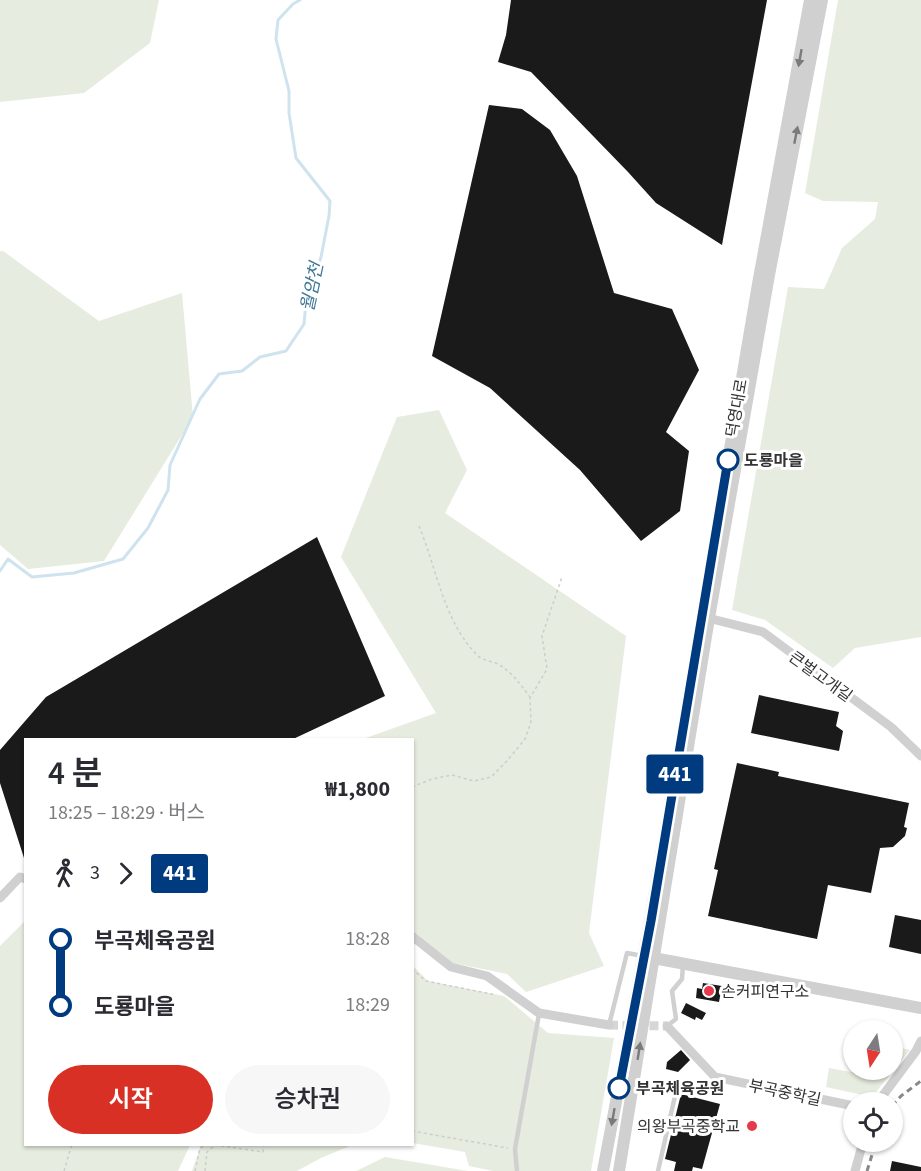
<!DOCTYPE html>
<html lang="ko">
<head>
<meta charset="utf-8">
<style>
  :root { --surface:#fff; --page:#f7f7f7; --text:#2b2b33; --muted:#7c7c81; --accent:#d93025 }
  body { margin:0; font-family:"Source Sans 3","Noto Sans KR",sans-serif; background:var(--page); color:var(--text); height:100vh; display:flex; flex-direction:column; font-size:22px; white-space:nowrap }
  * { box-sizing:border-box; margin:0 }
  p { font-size:20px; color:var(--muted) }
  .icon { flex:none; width:33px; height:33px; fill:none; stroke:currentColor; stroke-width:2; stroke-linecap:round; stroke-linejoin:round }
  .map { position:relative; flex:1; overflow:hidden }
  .side { position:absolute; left:24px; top:738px; width:390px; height:408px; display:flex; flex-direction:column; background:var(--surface); border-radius:0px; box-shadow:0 2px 4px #0004 }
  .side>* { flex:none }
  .badge { padding:0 12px; border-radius:4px; font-size:21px; line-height:39px }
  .needle { width:39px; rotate:192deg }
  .buttons { position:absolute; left:843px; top:1020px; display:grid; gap:12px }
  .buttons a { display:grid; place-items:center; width:60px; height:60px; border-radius:50%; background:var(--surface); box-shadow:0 2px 4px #0004; font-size:30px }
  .map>.badge { position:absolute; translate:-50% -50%; box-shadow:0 0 0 3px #fff }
  .legs { display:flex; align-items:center; gap:9px; height:66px; padding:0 24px; font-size:20px }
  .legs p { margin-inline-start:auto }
  .summary { display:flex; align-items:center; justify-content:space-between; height:102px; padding:0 24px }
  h1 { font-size:33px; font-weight:600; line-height:45px }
  .primary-button { display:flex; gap:12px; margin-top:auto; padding:12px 24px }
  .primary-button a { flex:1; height:69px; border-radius:36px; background:var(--accent); color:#fff; font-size:24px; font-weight:600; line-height:69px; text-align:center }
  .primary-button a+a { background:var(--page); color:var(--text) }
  ul { padding:0 24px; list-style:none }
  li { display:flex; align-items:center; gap:21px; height:66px; font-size:22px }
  li i { display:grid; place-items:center; width:9px; height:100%; margin:0 8px; background:currentColor }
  li i::after { content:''; width:15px; height:15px; margin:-8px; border:4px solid; border-radius:50%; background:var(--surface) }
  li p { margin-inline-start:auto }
  li:first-child i { background:linear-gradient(#0000 50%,currentColor 0) }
  li:last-child i { background:linear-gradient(currentColor 50%,#0000 0) }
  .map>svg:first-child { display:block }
  .green { fill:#e6ecdf }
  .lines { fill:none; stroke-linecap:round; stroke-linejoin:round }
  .stream { stroke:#cfe3ee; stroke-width:3 }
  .building { fill:#1a1a1a }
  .minor-tunnel { stroke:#d6d6d6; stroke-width:9; stroke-dasharray:9 4.5; stroke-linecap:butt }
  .path { stroke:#cdcdcd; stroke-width:1.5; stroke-dasharray:3 3; stroke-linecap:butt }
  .service { stroke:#d0d0d0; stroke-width:4.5 }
  .minor { stroke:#d0d0d0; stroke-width:9 }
  .tertiary { stroke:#d0d0d0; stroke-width:12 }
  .rail { stroke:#888; stroke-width:3; stroke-dasharray:6 4.5; stroke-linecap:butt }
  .oneway { fill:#7a7a7a }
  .line-1-casing { stroke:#fff; stroke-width:14 }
  .line-1 { stroke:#003b80; stroke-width:9 }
  .stop-1-dot { fill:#fff; stroke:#003b80; stroke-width:3 }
  .poi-dot { fill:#e6394b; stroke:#fff; stroke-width:2 }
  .labels { text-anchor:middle; stroke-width:6; stroke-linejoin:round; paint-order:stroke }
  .street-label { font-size:16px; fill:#333; stroke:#fff }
  .stop-label { font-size:16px; font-weight:bold; fill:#333; stroke:#fff; text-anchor:start }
  .poi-label { font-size:16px; fill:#333; stroke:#fff; text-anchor:start }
  .water-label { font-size:18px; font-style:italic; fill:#3f7796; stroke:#fff }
</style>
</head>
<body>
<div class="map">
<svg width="921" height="1171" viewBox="0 0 921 1171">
  <rect width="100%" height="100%" fill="#fff"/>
  <path class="green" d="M0 0H159L150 43 84 93 0 102Z
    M838 0H921V637L855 648 833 668 765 620 732 610 788 287 824 289 842 248 875 219 878 202 823 201 805 193Z
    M0 251H3L99 321 182 293 193 417 104 561 28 569 0 545Z
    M439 410 467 470 445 513 626 636 589 933 604 966 526 992 507 974 453 963 413 931 412 740 363 739 436 713 341 557 397 417Z
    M25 921 26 1144 190 1145 178 1171H0V946Z
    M412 965 428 981 504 996 548 1033 614 1038 591 1171H493L469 1166 465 1152 413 1143Z
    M893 1046 910 1050 872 1097 826 1087 829 1068 862 1074 864 1070H892Z
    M201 1145V1144L352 1145 321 1158 297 1171H192Z
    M385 1157 468 1171H356Z"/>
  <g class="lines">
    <path class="stream" d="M0 571 8 559 32 577 74 573 123 559 148 528 168 490 170 465 200 399 219 374 242 371 260 357 286 351 304 324 306 303 321 257 329 216 330 201 296 158 289 113V91L276 39 278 20 293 4 300 0"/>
  </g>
  <path class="building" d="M511 0H767L722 245 656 203 628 172 531 72 498 62 506 35Z
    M489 105 522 109 550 130 577 176 614 293 672 309 699 370 666 432 689 451 680 511 641 541 580 470 490 388 432 356Z
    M317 537 385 696 291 740H26V858H24L0 783V750L46 697Z
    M759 695 839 712 836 726 843 731 839 751 751 733Z
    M737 763 779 772 778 776 909 803 904 827 907 828 905 836 893 847 880 848 871 893 828 885 817 939 708 916 718 870 714 869Z
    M895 915 921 920V954L889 947Z
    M703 983 722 986 719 1002 696 998 697 988 702 989Z
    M686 1003 706 1013 702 1020 696 1017 695 1020 681 1013Z
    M681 1050 690 1060 678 1072 666 1069 667 1062Z
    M681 1094 720 1104 702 1169 693 1167 692 1171H674L676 1162 665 1159Z
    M892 1161 921 1167V1171H890Z"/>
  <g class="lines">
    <path class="minor-tunnel" d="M609 1025 667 1026"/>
    <path class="path" d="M419 526C437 569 443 620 477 655 483 661 492 661 498 664 513 673 520 684 530 697
      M412 787 432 779 452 775 474 781 491 777 506 762 525 739 531 722 530 698 547 669 542 636 562 577
      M412 969 426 981 496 995
      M412 1131 508 1148
      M64 1171 72 1144
      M195 1171 200 1148 207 1144
      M205 1171 207 1152 215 1145 263 1152 264 1144"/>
    <path class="service" d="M609 1025 627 953 643 956
      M667 1026 676 1019 672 991 682 979 683 965
      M517 1171 515 1149 539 1014
      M658 1171 675 1096"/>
    <path class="minor" d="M704 617 763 632 891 727 921 756
      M0 898 20 877 26 879
      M412 936 451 967 487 976 539 1013 609 1025
      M667 1026 715 1077 854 1106
      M878 1102 916 1051 921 1041
      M855 1171 863 1142"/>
    <path class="tertiary" d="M648 957 921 1008
      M603 1171 650 921 758 284 810 0
      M619 1171 709 618 769 275 822 0"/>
    <path class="rail" d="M892 1106 901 1096 921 1081
      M867 1171 876 1142"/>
  </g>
  <defs><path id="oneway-solid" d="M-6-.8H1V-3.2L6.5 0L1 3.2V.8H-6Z" transform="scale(1.5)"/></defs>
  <g class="oneway">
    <use href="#oneway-solid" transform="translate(800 58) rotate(100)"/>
    <use href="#oneway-solid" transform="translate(796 135) rotate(-79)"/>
    <use href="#oneway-solid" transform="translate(639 1051) rotate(-81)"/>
    <use href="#oneway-solid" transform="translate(613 1117) rotate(100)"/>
  </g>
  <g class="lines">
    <defs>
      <path id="line-1" d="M619 1088 651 921 728 460"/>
    </defs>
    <use href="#line-1" class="line-1-casing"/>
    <use href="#line-1" class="line-1"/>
  </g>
  <g class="stop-1-dot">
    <circle cx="728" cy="460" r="10"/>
    <circle cx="619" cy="1088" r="10"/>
  </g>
  <g class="poi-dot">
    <circle cx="709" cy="991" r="6"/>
    <circle cx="752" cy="1126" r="6"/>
  </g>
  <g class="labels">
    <g class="street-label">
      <text transform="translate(736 408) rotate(-80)" y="6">덕영대로</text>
      <text transform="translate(821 676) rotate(36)" y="6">큰벌고개길</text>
      <text transform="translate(785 1092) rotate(12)" y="6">부곡중학길</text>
    </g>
    <g class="stop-label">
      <text x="744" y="466">도룡마을</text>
      <text x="636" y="1094">부곡체육공원</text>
    </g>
    <g class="poi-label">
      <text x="721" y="997">손커피연구소</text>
      <text x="740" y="1132" text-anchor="end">의왕부곡중학교</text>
    </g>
    <g class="water-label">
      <text transform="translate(312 287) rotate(-78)" y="6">월암천</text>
    </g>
  </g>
</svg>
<div class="buttons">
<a><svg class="needle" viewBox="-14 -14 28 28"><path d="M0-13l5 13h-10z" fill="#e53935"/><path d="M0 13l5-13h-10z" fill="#7c7c81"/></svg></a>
<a><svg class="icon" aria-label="locate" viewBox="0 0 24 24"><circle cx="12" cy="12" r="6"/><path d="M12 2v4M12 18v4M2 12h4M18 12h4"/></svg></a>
</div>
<b class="badge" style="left:675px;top:774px;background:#003b80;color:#fff">441</b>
<section class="side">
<div class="summary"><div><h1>4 분</h1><p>18:25 – 18:29 · 버스</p></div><b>₩1,800</b></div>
<div class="legs"><svg class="icon" aria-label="walk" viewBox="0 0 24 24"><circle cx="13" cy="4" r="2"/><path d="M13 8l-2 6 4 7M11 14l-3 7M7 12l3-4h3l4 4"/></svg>3<svg class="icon" aria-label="forward" viewBox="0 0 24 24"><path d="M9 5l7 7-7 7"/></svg><b class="badge" style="background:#003b80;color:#fff">441</b></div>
<ul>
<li><i style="color:#003b80"></i><b>부곡체육공원</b><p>18:28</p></li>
<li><i style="color:#003b80"></i><b>도룡마을</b><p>18:29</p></li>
</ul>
<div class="primary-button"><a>시작</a><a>승차권</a></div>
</section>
</div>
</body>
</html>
